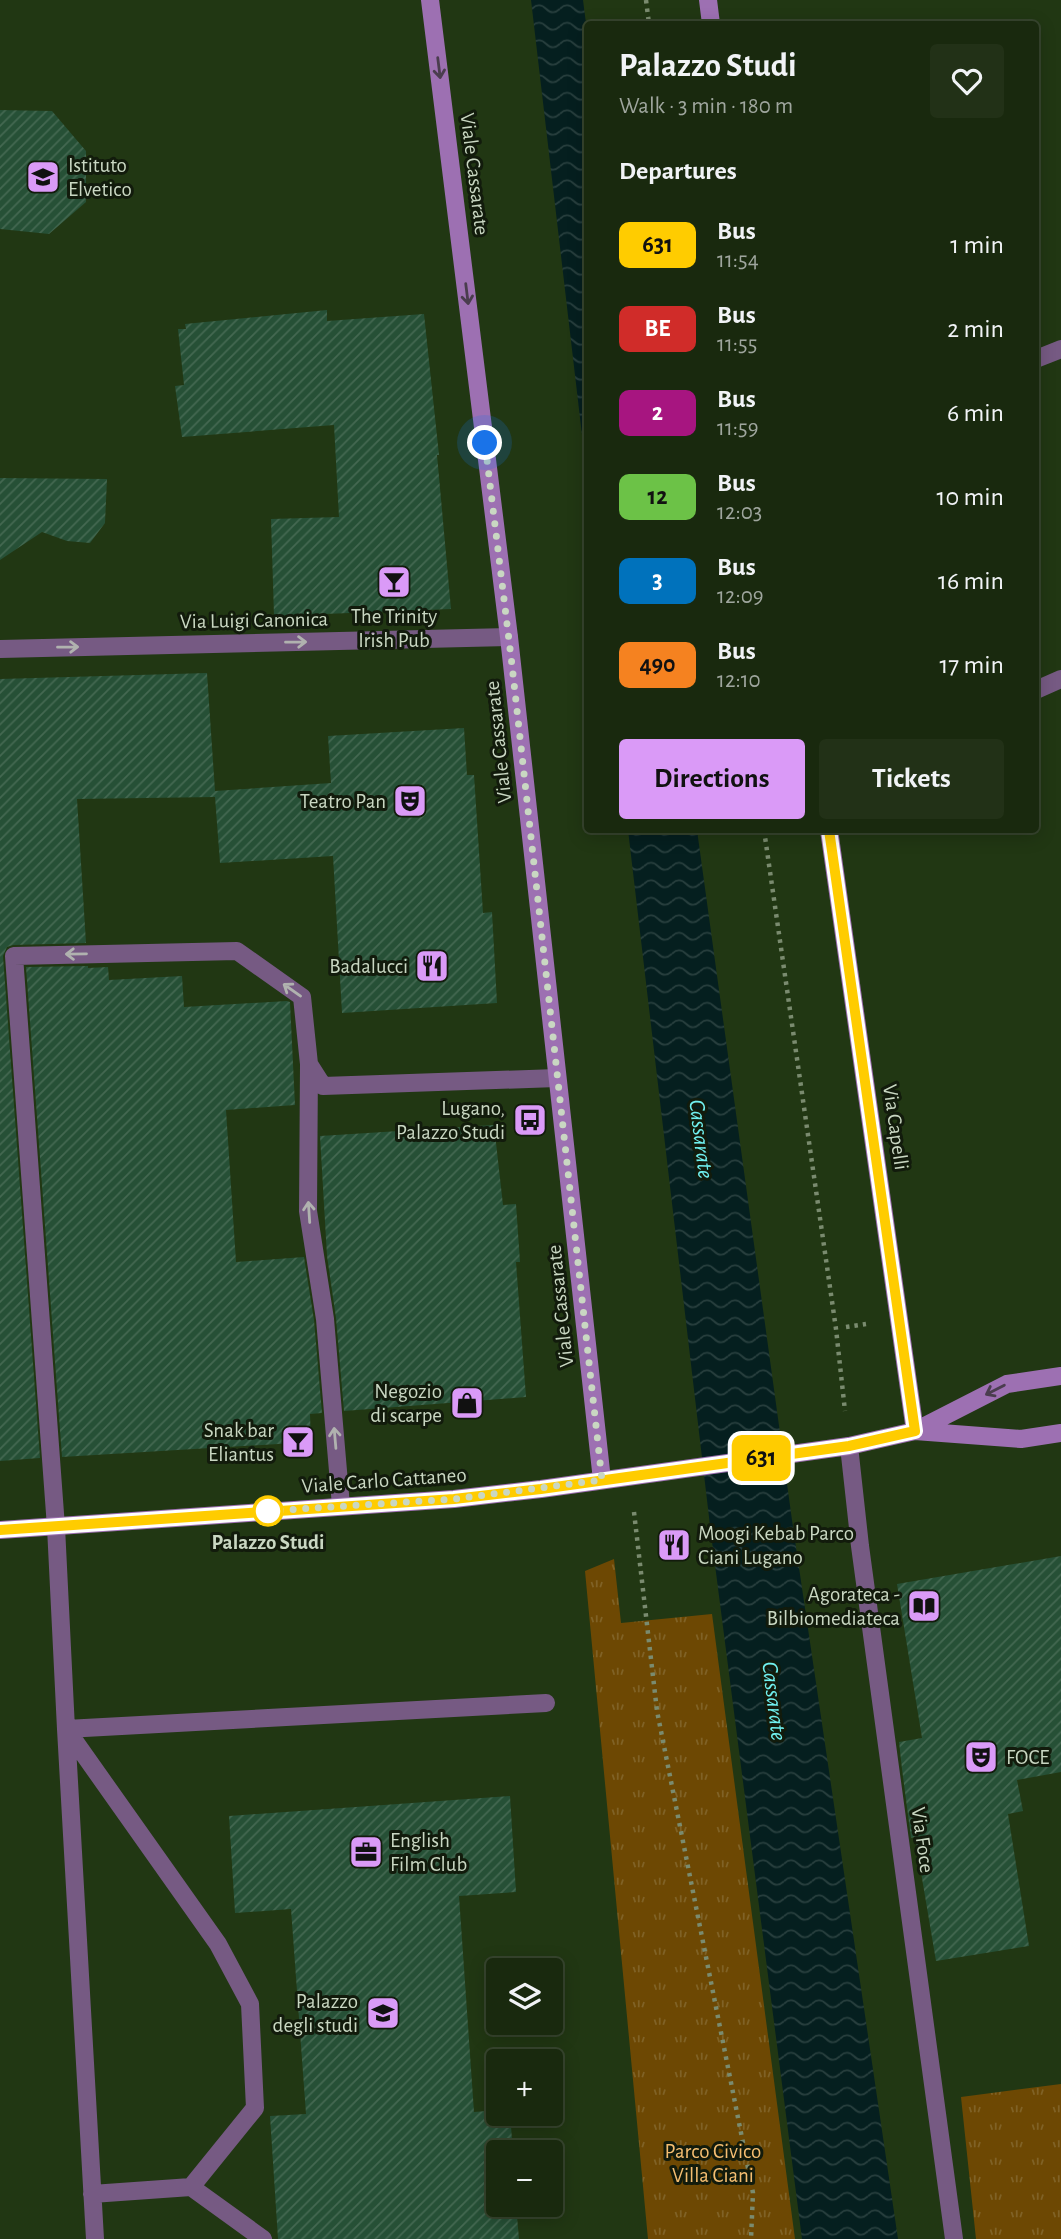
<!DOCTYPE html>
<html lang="en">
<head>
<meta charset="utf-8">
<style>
  :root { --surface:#19290e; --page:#223117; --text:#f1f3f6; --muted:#9fa69e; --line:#37452e; --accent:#da9af7 }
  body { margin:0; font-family:"Alegreya Sans",sans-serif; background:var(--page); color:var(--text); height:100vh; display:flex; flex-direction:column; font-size:26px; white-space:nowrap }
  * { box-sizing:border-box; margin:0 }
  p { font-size:23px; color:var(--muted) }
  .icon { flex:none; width:38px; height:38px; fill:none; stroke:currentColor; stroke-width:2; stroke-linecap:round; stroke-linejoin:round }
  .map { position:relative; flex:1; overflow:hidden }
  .panel { position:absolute; left:584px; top:21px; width:455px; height:812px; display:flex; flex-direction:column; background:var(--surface); border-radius:7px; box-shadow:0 4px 18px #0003,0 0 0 2px var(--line) }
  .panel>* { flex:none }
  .badge { padding:0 14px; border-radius:10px; font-size:24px; line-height:46px }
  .tools { position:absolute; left:486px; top:1958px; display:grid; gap:14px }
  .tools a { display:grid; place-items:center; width:77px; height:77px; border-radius:7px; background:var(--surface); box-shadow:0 4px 18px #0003,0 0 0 2px var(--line); font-size:35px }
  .you { position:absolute; width:35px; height:35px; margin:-18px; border:5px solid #fff; border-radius:50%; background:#1a73e8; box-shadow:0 0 0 10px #1a73e833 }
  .map>.badge { position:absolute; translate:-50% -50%; box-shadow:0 0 0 4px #fff }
  h2 { padding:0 35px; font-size:26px; line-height:63px }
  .round { display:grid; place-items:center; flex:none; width:74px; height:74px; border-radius:7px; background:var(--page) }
  .headline { display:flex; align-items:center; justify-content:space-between; height:119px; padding:0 35px }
  h1 { font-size:33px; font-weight:700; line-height:52px }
  .cta { display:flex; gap:14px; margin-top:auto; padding:14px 35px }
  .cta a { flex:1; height:80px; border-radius:7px; background:var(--accent); color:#111; font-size:28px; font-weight:700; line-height:80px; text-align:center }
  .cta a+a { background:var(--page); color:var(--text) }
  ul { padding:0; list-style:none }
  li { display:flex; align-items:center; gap:21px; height:84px; padding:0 35px }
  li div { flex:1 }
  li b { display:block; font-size:26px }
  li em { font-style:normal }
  li .badge { min-width:77px; font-weight:700; text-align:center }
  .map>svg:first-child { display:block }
  .park { fill:url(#park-tufts) }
  .water { fill:url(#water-waves) }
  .building { fill:url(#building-hatch) }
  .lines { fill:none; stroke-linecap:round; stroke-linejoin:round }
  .path { stroke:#7a8b6f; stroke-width:4.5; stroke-dasharray:3.5 5; stroke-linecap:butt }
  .lane { stroke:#765a83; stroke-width:18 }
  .street { stroke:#765a83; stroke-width:18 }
  .secondary { stroke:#9d70b2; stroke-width:18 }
  .oneway { stroke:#4a3d4e }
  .oneway2 { stroke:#b0b2af }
  .line-casing { stroke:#fff; stroke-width:16 }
  .line { stroke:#fc0; stroke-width:10 }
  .walk { stroke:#c9d7c2; stroke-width:7; stroke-dasharray:0 12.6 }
  .stop-dot { fill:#fff; stroke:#fc0; stroke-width:3.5 }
  .labels { text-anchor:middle; stroke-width:6; stroke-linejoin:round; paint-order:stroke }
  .poi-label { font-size:21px; fill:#c9d7c2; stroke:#121b0c; text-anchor:end }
  .street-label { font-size:21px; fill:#c9d7c2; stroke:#121b0c }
  .stop-label { font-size:21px; font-weight:bold; fill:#c9d7c2; stroke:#121b0c }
  .park-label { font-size:21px; fill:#f5be71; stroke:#121b0c }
  .water-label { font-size:23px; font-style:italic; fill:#70f1f0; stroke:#121b0c }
</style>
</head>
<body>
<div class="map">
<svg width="1061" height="2239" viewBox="0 0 1061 2239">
  <defs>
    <pattern id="park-tufts" width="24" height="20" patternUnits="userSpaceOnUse" patternTransform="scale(1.75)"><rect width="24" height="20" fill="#6d4803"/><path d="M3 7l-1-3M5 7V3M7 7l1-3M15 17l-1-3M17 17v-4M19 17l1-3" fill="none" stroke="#806226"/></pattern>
    <pattern id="water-waves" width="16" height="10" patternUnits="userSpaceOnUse" patternTransform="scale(1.75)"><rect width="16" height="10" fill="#051f1f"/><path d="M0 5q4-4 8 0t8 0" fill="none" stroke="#283f3e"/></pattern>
    <pattern id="building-hatch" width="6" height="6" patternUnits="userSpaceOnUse" patternTransform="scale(1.75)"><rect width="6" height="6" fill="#265036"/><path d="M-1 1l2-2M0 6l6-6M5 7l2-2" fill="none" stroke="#446851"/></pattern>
  </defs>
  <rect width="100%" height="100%" fill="#213713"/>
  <path class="park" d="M614 1559 621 1623 712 1614 795 2239H648L585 1571Z
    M1061 2084V2239H976L961 2097Z"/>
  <path class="water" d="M531 0H583L588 39V486Z
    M628 830H697L792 1520 898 2239H802L711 1534Z"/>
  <path class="building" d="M0 110 52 111 86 151V202L49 234 0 229Z
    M327 310V321L424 314 439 455H437L451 609 274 616 271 519 339 517 334 425 182 437 175 386 184 385 178 329H186L185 324Z
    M0 478 107 479 105 523 90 543 67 541 42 532 0 560Z
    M207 673 215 791 331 783 328 736 464 728 467 775H474L483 913 492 912 497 1003 342 1013 333 856 220 863 215 797 77 799 86 943 13 945 7 947 3 956 40 1458 0 1461V679Z
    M88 966V968L108 967 109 980 182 976 184 1007 287 1001 290 1002 295 1105 226 1110 236 1262 304 1257 314 1320 322 1413 310 1414 311 1442 62 1457 26 967Z
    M494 1125 503 1205 516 1204 520 1262H516L526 1397 344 1411 336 1318 327 1256 320 1136Z
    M1061 1556V1772L1017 1780 1023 1811 1008 1814 1029 1946 936 1961 915 1837 911 1838 902 1769 899 1742 922 1738 897 1584Z
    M510 1796 516 1892 459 1896 474 2112 499 2110V2114H510L513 2152H499V2205H516L519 2239H278L270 2116 306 2114 291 1909 235 1913 229 1816Z"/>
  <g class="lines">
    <path class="path" d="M646 0 649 24
      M764 830 836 1329 845 1411
      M846 1327 866 1324
      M634 1512 657 1711 753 2193 751 2239"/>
    <path class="lane" d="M309 1064 323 1086 557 1078
      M849 1446 860 1546 954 2239
      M56 1527 14 956 237 951 302 997 309 1064 308 1211 325 1319 341 1506"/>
    <path class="street" d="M1036 359 1061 349
      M0 649 509 637
      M1036 690 1061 679
      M56 1527 66 1729 218 1944 250 2004 255 2108 191 2187
      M92 2194 191 2187 263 2239
      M95 2239 66 1729 546 1703"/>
    <path class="secondary" d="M430 0 509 637 602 1480
      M708 0 711 24
      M829 830 915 1431
      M915 1431 1021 1439 1061 1433
      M0 1530 454 1499 541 1489 849 1446 915 1431 1007 1384 1061 1376"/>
  </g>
  <defs><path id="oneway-shaft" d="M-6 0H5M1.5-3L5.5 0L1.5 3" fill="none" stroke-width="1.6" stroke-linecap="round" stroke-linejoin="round" transform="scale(1.75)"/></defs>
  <g class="oneway">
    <use href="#oneway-shaft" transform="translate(439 68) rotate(83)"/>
    <use href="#oneway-shaft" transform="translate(467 294) rotate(83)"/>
    <use href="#oneway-shaft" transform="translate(995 1390) rotate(153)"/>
  </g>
  <g class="oneway2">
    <use href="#oneway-shaft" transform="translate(296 642) rotate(-1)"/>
    <use href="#oneway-shaft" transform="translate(68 647) rotate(-1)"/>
    <use href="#oneway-shaft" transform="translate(76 954) rotate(179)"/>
    <use href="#oneway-shaft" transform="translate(292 990) rotate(-145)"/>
    <use href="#oneway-shaft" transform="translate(309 1212) rotate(-94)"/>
    <use href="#oneway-shaft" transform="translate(335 1438) rotate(-95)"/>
  </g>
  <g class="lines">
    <defs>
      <path id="line" d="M0 1530 454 1499 541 1489 849 1446 915 1431 829 830"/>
    </defs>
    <use href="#line" class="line-casing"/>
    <use href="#line" class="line"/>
    <path class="walk" d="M268 1511 454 1499 602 1480 512 665 485 443"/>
  </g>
  <defs>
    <symbol id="school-square" viewBox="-11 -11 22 22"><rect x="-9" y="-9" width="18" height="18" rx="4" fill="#da9af7" stroke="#121b0c"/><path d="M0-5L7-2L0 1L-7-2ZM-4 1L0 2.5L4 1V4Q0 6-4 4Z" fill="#111"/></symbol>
    <symbol id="bar-square" viewBox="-11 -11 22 22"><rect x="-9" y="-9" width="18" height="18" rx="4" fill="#da9af7" stroke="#121b0c"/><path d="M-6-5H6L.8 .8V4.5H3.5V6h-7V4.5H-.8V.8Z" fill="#111"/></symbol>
    <symbol id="theatre-square" viewBox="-11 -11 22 22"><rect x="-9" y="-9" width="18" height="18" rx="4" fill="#da9af7" stroke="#121b0c"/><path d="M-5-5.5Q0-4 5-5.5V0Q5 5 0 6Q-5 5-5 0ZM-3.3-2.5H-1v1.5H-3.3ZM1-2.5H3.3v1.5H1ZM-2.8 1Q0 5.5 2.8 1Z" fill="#111"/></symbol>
    <symbol id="restaurant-square" viewBox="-11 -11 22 22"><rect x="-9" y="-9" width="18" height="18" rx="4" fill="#da9af7" stroke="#121b0c"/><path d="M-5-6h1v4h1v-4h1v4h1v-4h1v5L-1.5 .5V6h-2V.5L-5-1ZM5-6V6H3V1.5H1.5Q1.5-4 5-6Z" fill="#111"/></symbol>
    <symbol id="bus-square" viewBox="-11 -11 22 22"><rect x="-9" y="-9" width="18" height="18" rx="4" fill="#da9af7" stroke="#121b0c"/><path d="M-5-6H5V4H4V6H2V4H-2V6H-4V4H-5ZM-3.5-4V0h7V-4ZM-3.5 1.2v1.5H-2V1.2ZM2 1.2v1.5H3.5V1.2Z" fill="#111"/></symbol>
    <symbol id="shop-square" viewBox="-11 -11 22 22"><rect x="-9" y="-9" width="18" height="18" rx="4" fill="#da9af7" stroke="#121b0c"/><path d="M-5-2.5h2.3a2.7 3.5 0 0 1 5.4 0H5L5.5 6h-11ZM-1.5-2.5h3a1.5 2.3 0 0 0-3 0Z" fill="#111"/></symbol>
    <symbol id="library-square" viewBox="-11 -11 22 22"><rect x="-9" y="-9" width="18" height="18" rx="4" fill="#da9af7" stroke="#121b0c"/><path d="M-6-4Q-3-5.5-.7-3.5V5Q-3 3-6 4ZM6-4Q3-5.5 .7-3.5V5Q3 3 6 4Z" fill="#111"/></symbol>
    <symbol id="office-square" viewBox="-11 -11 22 22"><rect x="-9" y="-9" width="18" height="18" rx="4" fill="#da9af7" stroke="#121b0c"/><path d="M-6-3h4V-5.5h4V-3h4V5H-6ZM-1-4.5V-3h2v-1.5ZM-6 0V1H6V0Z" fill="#111"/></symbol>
  </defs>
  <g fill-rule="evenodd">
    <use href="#school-square" x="24" y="158" width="38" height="38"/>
    <use href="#bar-square" x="375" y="563" width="38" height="38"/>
    <use href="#theatre-square" x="391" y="782" width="38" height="38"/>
    <use href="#restaurant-square" x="413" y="947" width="38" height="38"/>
    <use href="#bus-square" x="511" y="1101" width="38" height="38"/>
    <use href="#shop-square" x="448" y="1384" width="38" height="38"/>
    <use href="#bar-square" x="279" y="1423" width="38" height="38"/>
    <use href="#restaurant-square" x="655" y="1526" width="38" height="38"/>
    <use href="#library-square" x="905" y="1587" width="38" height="38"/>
    <use href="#theatre-square" x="962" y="1738" width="38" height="38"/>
    <use href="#office-square" x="347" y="1833" width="38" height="38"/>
    <use href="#school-square" x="364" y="1994" width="38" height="38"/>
  </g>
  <circle class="stop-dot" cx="268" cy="1511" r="14"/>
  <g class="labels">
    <g class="poi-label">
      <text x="68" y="172" text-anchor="start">Istituto<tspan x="68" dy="24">Elvetico</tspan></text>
      <text x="394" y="623" text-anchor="middle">The Trinity<tspan x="394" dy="24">Irish Pub</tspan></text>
      <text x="386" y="808">Teatro Pan</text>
      <text x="408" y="973">Badalucci</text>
      <text x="505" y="1115">Lugano,<tspan x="505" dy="24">Palazzo Studi</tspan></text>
      <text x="442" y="1398">Negozio<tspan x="442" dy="24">di scarpe</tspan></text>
      <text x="274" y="1437">Snak bar<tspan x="274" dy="24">Eliantus</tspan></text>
      <text x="698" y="1540" text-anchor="start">Moogi Kebab Parco<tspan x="698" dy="24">Ciani Lugano</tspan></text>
      <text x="900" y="1601">Agorateca -<tspan x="900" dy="24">Bilbiomediateca</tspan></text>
      <text x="1006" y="1764" text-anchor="start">FOCE</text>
      <text x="390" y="1847" text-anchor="start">English<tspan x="390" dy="24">Film Club</tspan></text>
      <text x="358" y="2008">Palazzo<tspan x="358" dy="24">degli studi</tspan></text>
    </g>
    <g class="street-label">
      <text transform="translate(475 174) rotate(83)" y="7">Viale Cassarate</text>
      <text transform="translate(254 620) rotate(-1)" y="7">Via Luigi Canonica</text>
      <text transform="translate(498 742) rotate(-96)" y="7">Viale Cassarate</text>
      <text transform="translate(896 1127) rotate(82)" y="7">Via Capelli</text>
      <text transform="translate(560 1306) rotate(-96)" y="7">Viale Cassarate</text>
      <text transform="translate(384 1480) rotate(-4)" y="7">Viale Carlo Cattaneo</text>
      <text transform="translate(923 1840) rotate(82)" y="7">Via Foce</text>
    </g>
    <g class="stop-label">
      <text x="268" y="1549">Palazzo Studi</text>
    </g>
    <g class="park-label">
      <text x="713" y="2158">Parco Civico<tspan x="713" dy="24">Villa Ciani</tspan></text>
    </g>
    <g class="water-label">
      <text transform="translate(702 1139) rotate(83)" y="8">Cassarate</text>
      <text transform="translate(775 1701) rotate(83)" y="8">Cassarate</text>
    </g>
  </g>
</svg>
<div class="tools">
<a><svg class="icon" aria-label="layers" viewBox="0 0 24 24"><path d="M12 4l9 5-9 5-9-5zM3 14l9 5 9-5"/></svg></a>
<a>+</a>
<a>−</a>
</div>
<div class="you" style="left:485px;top:443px"></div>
<b class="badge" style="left:761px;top:1458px;background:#fc0;color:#111">631</b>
<section class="panel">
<div class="headline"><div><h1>Palazzo Studi</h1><p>Walk · 3 min · 180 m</p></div><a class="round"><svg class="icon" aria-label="heart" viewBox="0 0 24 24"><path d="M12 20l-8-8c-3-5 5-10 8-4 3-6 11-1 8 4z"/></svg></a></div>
<h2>Departures</h2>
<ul>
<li><span class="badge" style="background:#fc0;color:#111">631</span><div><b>Bus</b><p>11:54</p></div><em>1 min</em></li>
<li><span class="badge" style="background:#d02c29;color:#fff">BE</span><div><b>Bus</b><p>11:55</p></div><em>2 min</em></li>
<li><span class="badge" style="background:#a71580;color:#fff">2</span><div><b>Bus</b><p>11:59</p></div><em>6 min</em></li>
<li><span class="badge" style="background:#6cc247;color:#111">12</span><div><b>Bus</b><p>12:03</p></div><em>10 min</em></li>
<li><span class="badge" style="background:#0072bc;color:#fff">3</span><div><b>Bus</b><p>12:09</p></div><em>16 min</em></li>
<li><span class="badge" style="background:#f58220;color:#111">490</span><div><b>Bus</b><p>12:10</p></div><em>17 min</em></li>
</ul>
<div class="cta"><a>Directions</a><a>Tickets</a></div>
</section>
</div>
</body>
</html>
